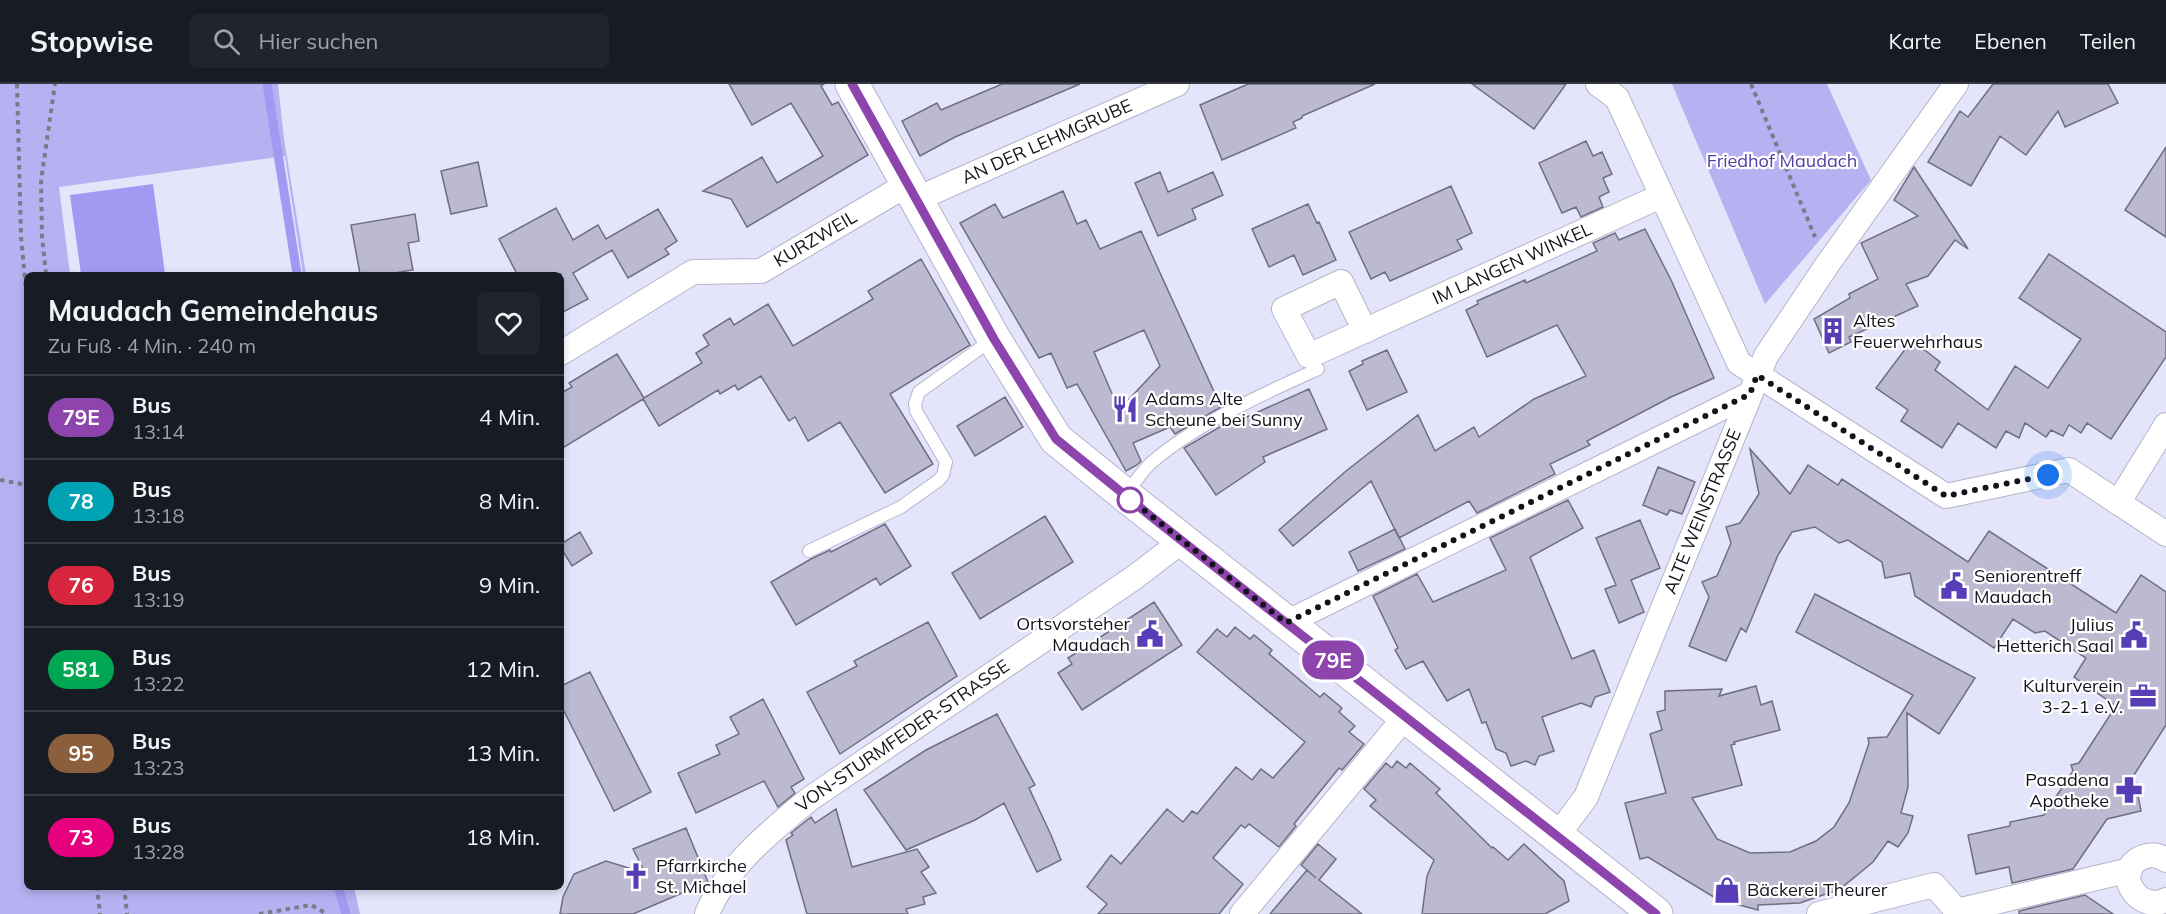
<!DOCTYPE html>
<html lang="de">
<head>
<meta charset="utf-8">
<style>
  :root { --surface:#171b24; --page:#20242c; --text:#f1f3f6; --muted:#9ea1a6; --line:#363941 }
  body { margin:0; font-family:Mulish,sans-serif; background:var(--page); color:var(--text); height:100vh; display:flex; flex-direction:column; font-size:22px; white-space:nowrap }
  * { box-sizing:border-box; margin:0 }
  p { font-size:20px; color:var(--muted) }
  .icon { flex:none; width:33px; height:33px; fill:none; stroke:currentColor; stroke-width:2; stroke-linecap:round; stroke-linejoin:round }
  .map { position:relative; flex:1; overflow:hidden }
  .details { position:absolute; left:24px; top:188px; width:540px; height:618px; display:flex; flex-direction:column; background:var(--surface); border-radius:9px; box-shadow:0 3px 9px #0003 }
  .details>* { flex:none }
  .badge { padding:0 12px; border-radius:20px; font-size:21px; line-height:39px }
  .you { position:absolute; width:30px; height:30px; margin:-15px; border:4px solid #fff; border-radius:50%; background:#1a73e8; box-shadow:0 0 0 9px #1a73e833 }
  .map>.badge { position:absolute; translate:-50% -50%; box-shadow:0 0 0 3px #fff }
  .round { display:grid; place-items:center; flex:none; width:63px; height:63px; border-radius:9px; background:var(--page) }
  .head { display:flex; align-items:center; justify-content:space-between; height:102px; padding:0 24px }
  h1 { font-size:28px; font-weight:700; line-height:45px }
  ul { padding:0; list-style:none }
  li { display:flex; align-items:center; gap:18px; height:84px; padding:0 24px; border-top:2px solid var(--line) }
  li div { flex:1 }
  li b { display:block; font-size:22px }
  li em { font-style:normal }
  li .badge { min-width:66px; font-weight:700; text-align:center }
  header { display:flex; align-items:center; gap:36px; box-sizing:border-box; height:84px; padding:0 30px; background:var(--surface); border-bottom:2px solid var(--line) }
  header strong { font-size:28px }
  nav { display:flex; gap:33px; margin-inline-start:auto; font-size:21px }
  .search { width:420px; height:54px; background:var(--page); display:flex; align-items:center; gap:15px; box-sizing:border-box; padding:0 21px; border-radius:9px; color:var(--muted); font-size:22px }
  .map>svg:first-child { display:block }
  .green { fill:#b6b1f1 }
  .water { fill:#a299f3 }
  .lines { fill:none; stroke-linecap:round; stroke-linejoin:round }
  .stream { stroke:#a299f3; stroke-width:9 }
  .building { fill:#bbbad1; stroke:#6f6e83; stroke-width:1.5; fill-rule:evenodd }
  .lane-casing { stroke:#b5b4cb; stroke-width:14 }
  .street-casing { stroke:#b5b4cb; stroke-width:26 }
  .secondary-casing { stroke:#b5b4cb; stroke-width:35 }
  .path { stroke:#7a7a89; stroke-width:4; stroke-dasharray:4.5 4.5; stroke-linecap:butt }
  .lane { stroke:#fff; stroke-width:12 }
  .street { stroke:#fff; stroke-width:24 }
  .secondary { stroke:#fff; stroke-width:33 }
  .line-casing { stroke:#fff; stroke-width:14 }
  .line { stroke:#8e44ad; stroke-width:9 }
  .walk { stroke:#14131b; stroke-width:6; stroke-dasharray:0 10.8 }
  .stop-dot { fill:#fff; stroke:#8e44ad; stroke-width:3 }
  .labels { text-anchor:middle; stroke-width:4.5; stroke-linejoin:round; paint-order:stroke }
  .street-label { font-size:18px; fill:#14131b; stroke:#fff }
  .park-label { font-size:18px; fill:#523da4; stroke:#fff }
  .poi-label { font-size:18px; fill:#14131b; stroke:#fff; text-anchor:start }
</style>
</head>
<body>
<header>
<strong>Stopwise</strong>
<div class="search"><svg class="icon" aria-label="search" viewBox="0 0 24 24"><circle cx="10" cy="10" r="6"/><path d="M15 15l6 6"/></svg>Hier suchen</div>
<nav><a>Karte</a><a>Ebenen</a><a>Teilen</a></nav>
</header>
<div class="map">
<svg width="2166" height="830" viewBox="0 0 2166 830">
  <rect width="100%" height="100%" fill="#e4e4fb"/>
  <path class="green" d="M0 0H278L284 55 306 190H303L285 72 59 103 70 190H27V802L354 803 360 830H0Z
    M1672 0H1827L1871 96 1765 220Z"/>
  <path class="water" d="M153 100 165 190H81L70 111Z"/>
  <g class="lines">
    <path class="stream" d="M267 0 297 190
      M338 802 346 830"/>
  </g>
  <path class="building" d="M729 0H824L821 2 832 21 838 18 868 71 747 143 731 115 703 107 762 73 777 99 823 72 791 19 752 41Z
    M1002 0H1080L955 53 920 72 902 37 937 19 941 26Z
    M1248 0H1375L1302 32V34L1293 38 1296 44 1222 76 1200 21Z
    M1472 0H1566L1534 45Z
    M1993 0H2108L2118 19 2065 43 2058 27 2026 71 2000 52 1971 102 1928 78 1960 27 1968 33Z
    M1586 57 1593 72 1602 68 1612 90 1603 94 1609 108 1599 113 1603 123 1581 133 1576 123 1562 129 1539 79Z
    M2166 63V153L2125 126Z
    M478 78 487 122 451 130 441 87Z
    M1914 83 1968 165 1955 156 1928 192 1906 200 1918 222 1849 253 1851 258 1829 269 1814 235 1850 214 1849 210 1878 195 1861 159 1918 132 1894 116Z
    M1160 88 1168 108 1213 88 1223 111 1192 125 1196 135 1158 152 1135 99Z
    M1451 102 1472 149 1457 156 1462 165 1390 197 1385 188 1371 195 1349 148Z
    M1063 107 1077 140 1086 136 1100 165 1141 147 1221 323 1175 350 1170 343 1133 359 1141 377 1137 381 1126 387 1077 300 1067 304 1051 269 1039 274 960 139 995 120 1003 134ZM1144 246 1160 282 1119 326 1094 268Z
    M1308 120 1317 139 1319 138 1336 176 1303 191 1294 171 1269 183 1252 145Z
    M556 124 573 156 598 141 606 155 658 125 677 157 665 165 669 170 628 194 612 166 573 189 588 215 561 229V190H517L499 155Z
    M415 130 419 157 408 159 413 186 388 190H360L351 141Z
    M1645 145 1672 198 1714 294 1671 313 1587 357 1590 361 1550 380 1555 390 1477 429 1469 417 1399 454 1371 397 1293 462 1279 446 1346 387 1418 331 1435 367 1474 343 1479 353 1534 315 1586 292 1557 241 1487 273 1466 226 1478 220 1477 217 1525 196 1526 199 1597 167 1593 159 1615 149 1619 156Z
    M2049 170 2166 248V273L2111 355 2087 339 2081 349 2069 341 2063 352 2051 346 2046 353 2025 339 2019 354 2006 347 1996 364 1958 339 1942 364 1901 337 1908 326 1876 304 1912 256 1940 278 1935 286 1988 326 2015 282 2048 304 2081 255 2019 214Z
    M921 175 970 261 890 310 933 380 885 409 840 338 808 357 795 333 789 337 761 292 738 306 735 301 720 310 718 306 659 342 643 315 561 365V309L572 303 569 299 617 270 644 314 702 279 696 269 709 261 703 251 730 234 734 241 768 220 793 262 873 215 868 207Z
    M1387 266 1407 308 1367 326 1349 287 1363 280 1362 277Z
    M1309 305 1327 345 1263 373 1265 378 1216 411 1184 364 1228 338 1229 341Z
    M1005 313 1023 343 975 372 957 342Z
    M1750 365 1790 410 1808 381 1838 401 1842 395 1968 478 1989 447 2116 529 2141 491 2166 508V641L2134 691 2141 727 2107 735 2073 785 2012 799 2009 783 1976 790 1968 751 2010 742V738L2044 731 2073 687 2071 681 2079 679 2116 622 2074 593 2086 574 2045 547 2035 549 2013 535 1994 564 1915 512 1910 489 1885 494 1882 478 1848 456 1839 459 1815 443 1792 448 1778 471 1746 548 1741 544 1726 577 1689 562 1709 513 1702 498 1717 492 1731 459 1726 443 1740 439 1759 410Z
    M1658 383 1695 398 1682 430 1670 426 1667 431 1643 421Z
    M1568 416 1583 444 1530 473 1572 575 1594 566 1610 608 1595 613 1591 623 1581 619 1542 633 1554 667 1539 672 1535 681 1526 677 1511 682 1506 669 1496 665 1486 638 1482 639 1469 605 1447 617 1423 577 1406 585 1395 566 1398 564 1373 512 1417 490 1433 518 1506 486 1490 454Z
    M1045 432 1073 478 980 535 952 489Z
    M1640 436 1660 484 1631 496 1644 528 1619 539 1605 505 1616 501 1596 454Z
    M885 440 911 482 880 501 876 494 796 541 771 498 811 475 830 466 831 468Z
    M1395 445 1405 465 1358 487 1349 468Z
    M580 448 592 469 572 482 561 464V460Z
    M1815 510 1975 594 1939 650 1907 629 1908 703 1901 729 1913 732 1908 749 1898 763 1888 757 1873 778 1840 805 1800 819 1758 821V826L1717 815 1648 773 1640 775 1625 719 1666 709 1650 650 1662 646 1657 628 1665 626V607L1722 605 1719 612 1756 602 1761 621 1772 617 1780 646 1734 658 1735 660 1731 661 1742 701 1692 714 1717 755 1750 769 1790 768 1816 757 1834 743 1849 719 1869 659 1868 654 1887 653 1913 611 1796 548Z
    M1154 518 1182 561 1082 626 1058 589 1072 580 1068 574Z
    M928 538 957 592 840 670 807 608 857 582 854 577Z
    M1235 543 1250 555 1254 551 1272 566 1269 570 1314 608 1320 613 1324 609 1342 624 1339 628 1355 642 1349 648 1364 660 1342 686 1339 684 1294 740 1296 742 1279 763 1249 740 1245 744 1241 741 1213 774 1243 800 1219 830H1098L1107 820 1087 803 1111 771 1121 780 1167 725 1183 738 1192 727 1197 730 1236 683 1252 696 1261 685 1273 694 1305 658 1197 568 1217 545 1227 553Z
    M590 588 651 708 614 727 561 621V602Z
    M763 615 804 695 791 703 795 709 778 723 764 697 696 729 678 689 720 670 716 661 739 650 730 633Z
    M997 630 1035 701 1029 704 1051 751 1061 776 1037 788 1004 719 975 736 906 766 864 706 926 666Z
    M1397 677 1406 684 1410 679 1440 705 1436 709 1492 764 1493 763 1508 776 1524 760 1564 797 1569 817 1545 830H1422L1427 792 1434 776 1370 722 1376 716 1364 705 1386 679 1392 684Z
    M836 725 852 783 917 765 929 783 921 788 936 809 923 813 925 820 906 825 908 830H807L786 756 793 751 791 749 811 733 815 739Z
    M686 744 708 798 633 830H560L563 813 574 790 606 777 645 789 633 765Z
    M1318 760 1336 775 1319 796 1362 830H1270L1307 786 1316 794 1301 781Z
    M2085 811 2113 830H2019V827Z"/>
  <g class="lines">
    <defs>
      <path id="lane" d="M1125 411C1134 400 1142 387 1152 378 1198 339 1263 310 1318 285
        M809 467 901 423 939 396 943 391 946 378 916 327 915 320 919 308 993 255"/>
      <g id="street">
        <path d="M1598 0 1617 14 1739 279 1946 412 2069 386 2166 450"/>
        <path id="s1" d="M917 115 1177 0"/>
        <path id="s2" d="M1365 247 1341 198 1284 225 1309 272 1661 112"/>
        <path id="s3" d="M561 269 693 188 761 187 908 100"/>
        <path d="M2118 419 2166 341"/>
        <path d="M1286 539 1750 310"/>
        <path id="s4" d="M1557 752 1586 713 1766 272 1827 181 1956 0"/>
        <path d="M2166 776C2159 771 2151 770 2143 773 2111 786 2137 830 2166 816"/>
        <path id="s5" d="M707 830C726 782 772 746 811 714L1135 493 1182 457"/>
        <path d="M1242 830 1405 633"/>
        <path d="M1819 830 1934 801 1957 827 2130 786"/>
      </g>
      <path id="secondary" d="M852 0 994 255 1056 355 1125 411 1656 830"/>
    </defs>
    <use href="#lane" class="lane-casing"/>
    <use href="#street" class="street-casing"/>
    <use href="#secondary" class="secondary-casing"/>
    <path class="path" d="M17 0 21 153 27 216
      M1751 0 1815 153
      M46 190 42 153 41 97 55 0
      M0 396 27 401
      M97 802 100 830
      M124 802 127 830
      M259 830 311 821 327 830"/>
    <use href="#lane" class="lane"/>
    <use href="#street" class="street"/>
    <use href="#secondary" class="secondary"/>
  </g>
  <g class="lines">
    <defs>
      <path id="line" d="M852 0 994 255 1056 355 1153 434 1656 830"/>
    </defs>
    <use href="#line" class="line-casing"/>
    <use href="#line" class="line"/>
    <path class="walk" d="M1130 416 1125 411 1286 539 1750 310 1757 291 1946 412 2048 391"/>
  </g>
  <defs>
    <symbol id="building-bare" viewBox="-9 -9 18 18"><path d="M-4-6H4V6H1V3H-1V6H-4ZM-2.5-4.3h1.7v1.8h-1.7ZM.8-4.3h1.7v1.8H.8ZM-2.5-1h1.7V.8h-1.7ZM.8-1h1.7V.8H.8Z" fill="#583eb6" stroke="#fff" stroke-width="2.5" paint-order="stroke"/></symbol>
    <symbol id="restaurant-bare" viewBox="-9 -9 18 18"><path d="M-5-6h1v4h1v-4h1v4h1v-4h1v5L-1.5 .5V6h-2V.5L-5-1ZM5-6V6H3V1.5H1.5Q1.5-4 5-6Z" fill="#583eb6" stroke="#fff" stroke-width="2.5" paint-order="stroke"/></symbol>
    <symbol id="civic-bare" viewBox="-9 -9 18 18"><path d="M-.6-6.5H3V-4.5H.6V-3L4-1V1h2V6H-6V1h2V-1L-.6-3ZM-1.2 2.5V6h2.4V2.5Z" fill="#583eb6" stroke="#fff" stroke-width="2.5" paint-order="stroke"/></symbol>
    <symbol id="office-bare" viewBox="-9 -9 18 18"><path d="M-6-3h4V-5.5h4V-3h4V5H-6ZM-1-4.5V-3h2v-1.5ZM-6 0V1H6V0Z" fill="#583eb6" stroke="#fff" stroke-width="2.5" paint-order="stroke"/></symbol>
    <symbol id="pharmacy-bare" viewBox="-9 -9 18 18"><path d="M-2-6h4v4h4v4h-4v4h-4v-4h-4v-4h4Z" fill="#583eb6" stroke="#fff" stroke-width="2.5" paint-order="stroke"/></symbol>
    <symbol id="church-bare" viewBox="-9 -9 18 18"><path d="M-1.2-6h2.4v3.5h3.3v2.4h-3.3V6h-2.4V-.1h-3.3v-2.4h3.3Z" fill="#583eb6" stroke="#fff" stroke-width="2.5" paint-order="stroke"/></symbol>
    <symbol id="shop-bare" viewBox="-9 -9 18 18"><path d="M-5-2.5h2.3a2.7 3.5 0 0 1 5.4 0H5L5.5 6h-11ZM-1.5-2.5h3a1.5 2.3 0 0 0-3 0Z" fill="#583eb6" stroke="#fff" stroke-width="2.5" paint-order="stroke"/></symbol>
  </defs>
  <g fill-rule="evenodd">
    <use href="#building-bare" x="1814" y="228" width="38" height="38"/>
    <use href="#restaurant-bare" x="1106" y="306" width="38" height="38"/>
    <use href="#civic-bare" x="1935" y="483" width="38" height="38"/>
    <use href="#civic-bare" x="1131" y="531" width="38" height="38"/>
    <use href="#civic-bare" x="2115" y="532" width="38" height="38"/>
    <use href="#office-bare" x="2124" y="593" width="38" height="38"/>
    <use href="#pharmacy-bare" x="2110" y="687" width="38" height="38"/>
    <use href="#church-bare" x="617" y="773" width="38" height="38"/>
    <use href="#shop-bare" x="1708" y="787" width="38" height="38"/>
  </g>
  <circle class="stop-dot" cx="1130" cy="416" r="12"/>
  <g class="labels">
    <g class="street-label">
      <text dy="6" stroke="none"><textPath href="#s1" startOffset="142">AN DER LEHMGRUBE</textPath></text>
      <text dy="6" stroke="none"><textPath href="#s3" startOffset="286">KURZWEIL</textPath></text>
      <text dy="6" stroke="none"><textPath href="#s2" startOffset="394">IM LANGEN WINKEL</textPath></text>
      <text dy="6" stroke="none"><textPath href="#s4" startOffset="357">ALTE WEINSTRASSE</textPath></text>
      <text dy="6" stroke="none"><textPath href="#s5" startOffset="268">VON-STURMFEDER-STRASSE</textPath></text>
    </g>
    <g class="park-label">
      <text x="1782" y="83">Friedhof Maudach</text>
    </g>
    <g class="poi-label">
      <text x="1853" y="243">Altes<tspan x="1853" dy="21">Feuerwehrhaus</tspan></text>
      <text x="1145" y="321">Adams Alte<tspan x="1145" dy="21">Scheune bei Sunny</tspan></text>
      <text x="1974" y="498">Seniorentreff<tspan x="1974" dy="21">Maudach</tspan></text>
      <text x="1130" y="546" text-anchor="end">Ortsvorsteher<tspan x="1130" dy="21">Maudach</tspan></text>
      <text x="2114" y="547" text-anchor="end">Julius<tspan x="2114" dy="21">Hetterich Saal</tspan></text>
      <text x="2123" y="608" text-anchor="end">Kulturverein<tspan x="2123" dy="21">3-2-1 e.V.</tspan></text>
      <text x="2109" y="702" text-anchor="end">Pasadena<tspan x="2109" dy="21">Apotheke</tspan></text>
      <text x="656" y="788">Pfarrkirche<tspan x="656" dy="21">St. Michael</tspan></text>
      <text x="1747" y="812">Bäckerei Theurer</text>
    </g>
  </g>
</svg>
<div class="you" style="left:2048px;top:391px"></div>
<b class="badge" style="left:1333px;top:576px;background:#8e44ad;color:#fff">79E</b>
<section class="details">
<div class="head"><div><h1>Maudach Gemeindehaus</h1><p>Zu Fuß · 4 Min. · 240 m</p></div><a class="round"><svg class="icon" aria-label="heart" viewBox="0 0 24 24"><path d="M12 20l-8-8c-3-5 5-10 8-4 3-6 11-1 8 4z"/></svg></a></div>
<ul>
<li><span class="badge" style="background:#8e44ad;color:#fff">79E</span><div><b>Bus</b><p>13:14</p></div><em>4 Min.</em></li>
<li><span class="badge" style="background:#00a3b4;color:#fff">78</span><div><b>Bus</b><p>13:18</p></div><em>8 Min.</em></li>
<li><span class="badge" style="background:#d7263d;color:#fff">76</span><div><b>Bus</b><p>13:19</p></div><em>9 Min.</em></li>
<li><span class="badge" style="background:#00a651;color:#fff">581</span><div><b>Bus</b><p>13:22</p></div><em>12 Min.</em></li>
<li><span class="badge" style="background:#8b5e3c;color:#fff">95</span><div><b>Bus</b><p>13:23</p></div><em>13 Min.</em></li>
<li><span class="badge" style="background:#e6007e;color:#fff">73</span><div><b>Bus</b><p>13:28</p></div><em>18 Min.</em></li>
</ul>
</section>
</div>
</body>
</html>
